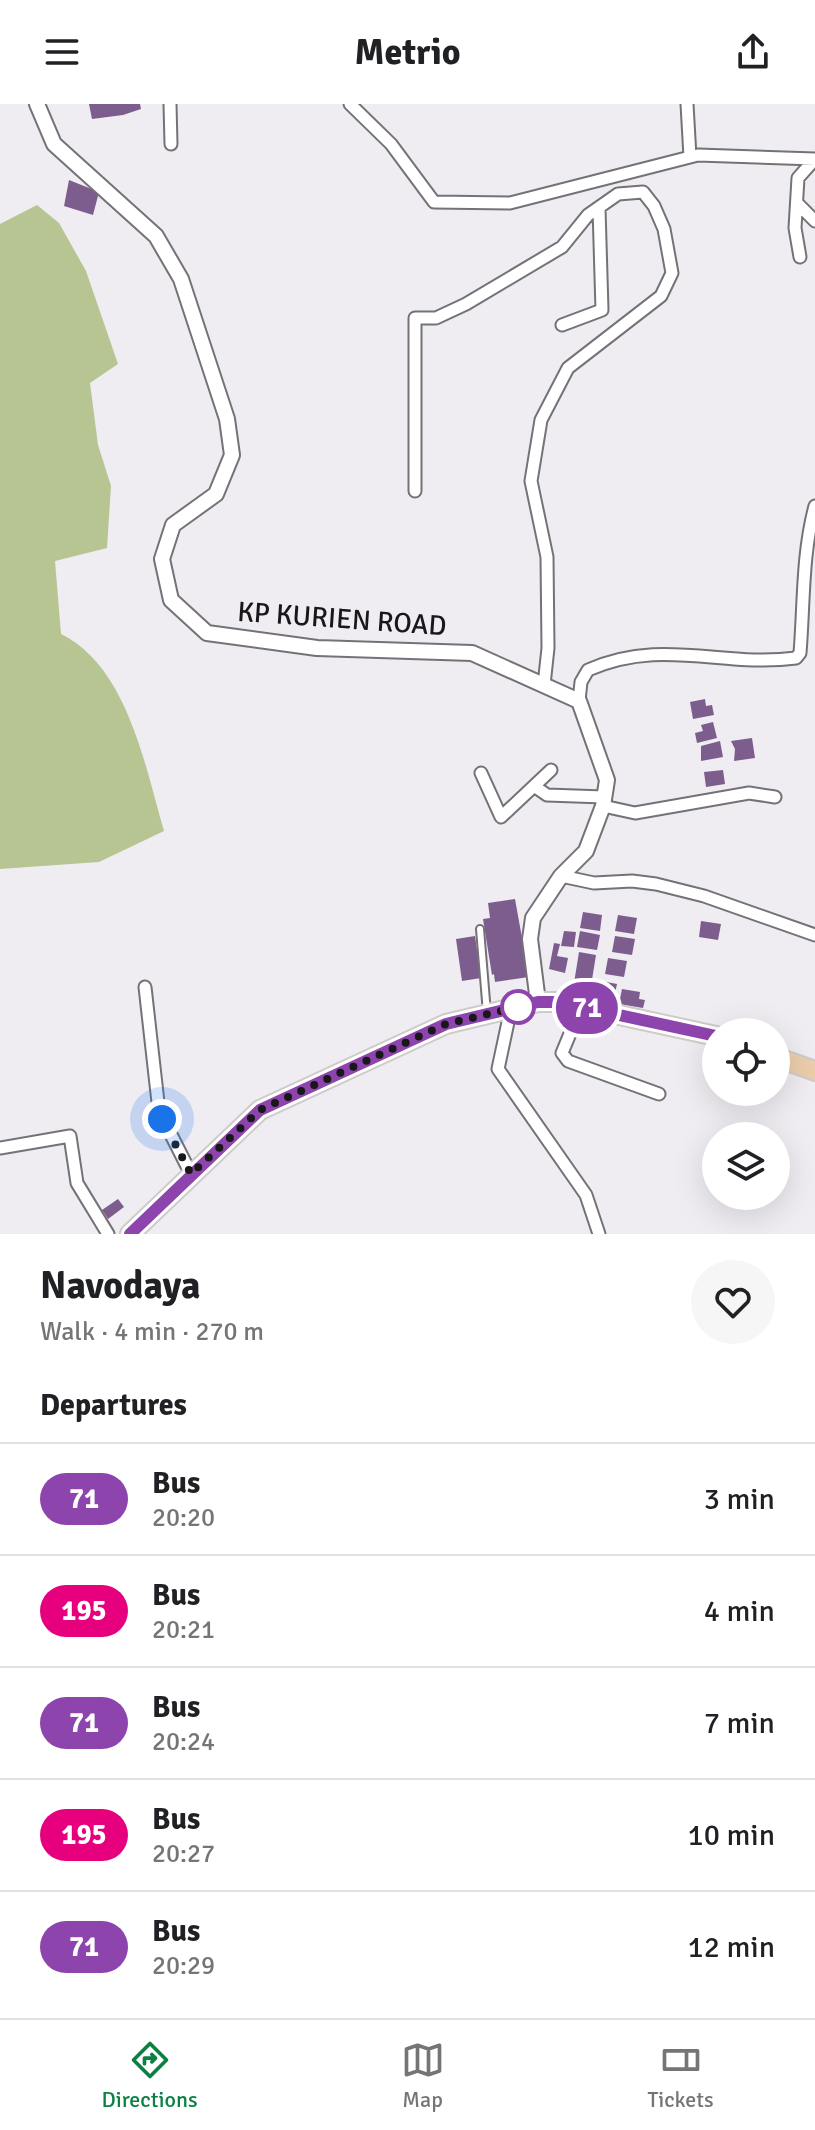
<!DOCTYPE html>
<html lang="en">
<head>
<meta charset="utf-8">
<style>
  :root { --surface:#fff; --page:#f6f6f6; --text:#202124; --muted:#757577; --line:#e0e0e0; --accent:#0b8043 }
  body { margin:0; font-family:Signika,sans-serif; background:var(--page); color:var(--text); height:100vh; display:flex; flex-direction:column; font-size:30px; white-space:nowrap }
  * { box-sizing:border-box; margin:0 }
  p { font-size:26px; color:var(--muted) }
  .icon { flex:none; width:44px; height:44px; fill:none; stroke:currentColor; stroke-width:2; stroke-linecap:round; stroke-linejoin:round }
  .map { position:relative; height:1130px; overflow:hidden }
  .side { display:flex; flex-direction:column; background:var(--surface); flex:1 }
  .side>* { flex:none }
  .badge { padding:0 16px; border-radius:26px; font-size:28px; line-height:52px }
  .buttons { position:absolute; left:702px; top:914px; display:grid; gap:16px }
  .buttons a { display:grid; place-items:center; width:88px; height:88px; border-radius:50%; background:var(--surface); box-shadow:0 8px 32px #0002; font-size:40px }
  .you { position:absolute; width:40px; height:40px; margin:-20px; border:6px solid #fff; border-radius:50%; background:#1a73e8; box-shadow:0 0 0 12px #1a73e833 }
  .map>.badge { position:absolute; translate:-50% -50%; box-shadow:0 0 0 4px #fff }
  h2 { padding:0 40px; font-size:30px; line-height:72px }
  .round { display:grid; place-items:center; flex:none; width:84px; height:84px; border-radius:42px; background:var(--page) }
  .head { display:flex; align-items:center; justify-content:space-between; height:136px; padding:0 40px }
  h1 { font-size:38px; font-weight:700; line-height:60px }
  ul { padding:0; list-style:none }
  li { display:flex; align-items:center; gap:24px; height:112px; padding:0 40px; border-top:2px solid var(--line) }
  li div { flex:1 }
  li b { display:block; font-size:30px }
  li em { font-style:normal }
  li .badge { min-width:88px; font-weight:700; text-align:center }
  header { display:flex; justify-content:space-between; align-items:center; height:104px; padding:0 40px; background:var(--surface); font-size:36px; font-weight:700 }
  .tab-bar { display:flex; justify-content:space-around; align-items:center; height:112px; border-top:2px solid var(--line); background:var(--surface); font-size:22px; color:var(--muted) }
  .tab-bar a { display:grid; justify-items:center; gap:4px }
  .tab-bar .current { color:var(--accent) }
  .map>svg:first-child { display:block }
  .green { fill:#b7c592 }
  .building { fill:#7c5d8e }
  .lines { fill:none; stroke-linecap:round; stroke-linejoin:round }
  .service-casing { stroke:#747277; stroke-width:10 }
  .minor-casing { stroke:#747277; stroke-width:15 }
  .tertiary-casing { stroke:#747277; stroke-width:18 }
  .primary-casing { stroke:#ccc; stroke-width:22 }
  .service { stroke:#fff; stroke-width:6 }
  .minor { stroke:#fff; stroke-width:11 }
  .tertiary { stroke:#fff; stroke-width:14 }
  .primary { stroke:#ebcdab; stroke-width:18 }
  .line-casing { stroke:#fff; stroke-width:18 }
  .line { stroke:#8e44ad; stroke-width:12 }
  .walk { stroke:#181719; stroke-width:8; stroke-dasharray:0 14.4 }
  .stop-dot { fill:#fff; stroke:#8e44ad; stroke-width:4 }
  .labels { text-anchor:middle; stroke-width:8; stroke-linejoin:round; paint-order:stroke }
  .street-label { font-size:28px; fill:#181719; stroke:#efecf2 }
</style>
</head>
<body>
<header><svg class="icon" aria-label="menu" viewBox="0 0 24 24"><path d="M4 6h16M4 12h16M4 18h16"/></svg>Metrio<svg class="icon" aria-label="share" viewBox="0 0 24 24"><path d="M12 15V3M7 8l5-5 5 5M5 13v7h14v-7"/></svg></header>
<div class="map">
<svg width="815" height="1130" viewBox="0 0 815 1130">
  <rect width="100%" height="100%" fill="#efecf2"/>
  <path class="green" d="M37 101 59 119 86 167 118 260 90 279 98 341 111 382 107 444 55 457 61 530C127 562 145 662 164 727L99 758 0 765V120Z"/>
  <path class="building" d="M89 0H140L141 5 123 11 92 15Z
    M69 76 99 88 93 111 64 102Z
    M705 595 706 602 712 601 714 611 693 615 690 598Z
    M713 618 717 634 697 639 695 629 703 627 701 621Z
    M752 634 755 654 734 657 735 645 731 637Z
    M720 637 723 653 701 657V642Z
    M723 666 725 680 706 683 704 668Z
    M515 795 529 873 495 878 494 870 492 871 483 815 490 814 488 799Z
    M583 808 602 811 600 827 580 824Z
    M618 811 637 814 634 830 615 827Z
    M701 817 721 820 718 836 699 833Z
    M564 827 576 828 574 843 561 842Z
    M580 827 600 831 597 846 577 843Z
    M475 832 481 874 462 877 456 835Z
    M615 832 635 835 632 851 612 848Z
    M554 839 560 840 557 852 568 854 565 869 549 865Z
    M579 848 596 851 591 882 574 879Z
    M608 854 627 857 624 873 605 870Z
    M601 877 617 880 614 894 598 891Z
    M622 885 640 888 639 895 645 896 643 904 619 900Z
    M118 1095 124 1103 108 1115 102 1106Z"/>
  <g class="lines">
    <defs>
      <path id="service" d="M480 825 487 909"/>
      <path id="minor" d="M170 0 171 40
        M350 0 391 40 434 98 510 99 698 51 815 55
        M687 0 690 53
        M797 99 815 117
        M800 153 795 124 798 74 815 55
        M562 221 602 206 599 104
        M415 387V214H436L466 200 562 143 588 111 618 90 643 88 654 102 664 125 672 169 661 192 568 264 541 316 531 377 547 453 548 544 544 581
        M579 597 581 578 588 566C662 533 723 564 796 554L800 549C804 500 802 450 815 402
        M481 669 501 713 534 682 547 691 604 693
        M534 682 551 666
        M603 702 635 709 749 689 775 693
        M561 772 594 779 632 777 656 780 704 792 815 831
        M145 883 159 1007 191 1070
        M581 903 562 949 568 957 659 990
        M511 904 498 965 586 1091 599 1130
        M0 1044 70 1032 77 1079 108 1130"/>
      <path id="tertiary" d="M37 0 54 40 156 132 181 175 227 315 232 351 216 390 173 421 162 455 171 496 207 529 317 544 472 549 579 597 607 676 603 702 586 747 561 772 533 814 530 835 538 898"/>
      <path id="primary" d="M776 953 815 967
        M130 1130 260 1006 446 920 538 898H559L716 932"/>
    </defs>
    <use href="#service" class="service-casing"/>
    <use href="#minor" class="minor-casing"/>
    <use href="#tertiary" class="tertiary-casing"/>
    <use href="#primary" class="primary-casing"/>
    <use href="#service" class="service"/>
    <use href="#minor" class="minor"/>
    <use href="#tertiary" class="tertiary"/>
    <use href="#primary" class="primary"/>
  </g>
  <g class="lines">
    <defs>
      <path id="line" d="M130 1130 260 1006 446 920 538 898H559L716 932"/>
    </defs>
    <use href="#line" class="line-casing"/>
    <use href="#line" class="line"/>
    <path class="walk" d="M162 1015 191 1070 260 1006 446 920 518 903"/>
  </g>
  <circle class="stop-dot" cx="518" cy="903" r="16"/>
  <g class="labels">
    <g class="street-label">
      <text transform="translate(342 514) rotate(4)" y="10">KP KURIEN ROAD</text>
    </g>
  </g>
</svg>
<div class="buttons">
<a><svg class="icon" aria-label="locate" viewBox="0 0 24 24"><circle cx="12" cy="12" r="6"/><path d="M12 2v4M12 18v4M2 12h4M18 12h4"/></svg></a>
<a><svg class="icon" aria-label="layers" viewBox="0 0 24 24"><path d="M12 4l9 5-9 5-9-5zM3 14l9 5 9-5"/></svg></a>
</div>
<div class="you" style="left:162px;top:1015px"></div>
<b class="badge" style="left:587px;top:904px;background:#8e44ad;color:#fff">71</b>
</div>
<section class="side">
<div class="head"><div><h1>Navodaya</h1><p>Walk · 4 min · 270 m</p></div><a class="round"><svg class="icon" aria-label="heart" viewBox="0 0 24 24"><path d="M12 20l-8-8c-3-5 5-10 8-4 3-6 11-1 8 4z"/></svg></a></div>
<h2>Departures</h2>
<ul>
<li><span class="badge" style="background:#8e44ad;color:#fff">71</span><div><b>Bus</b><p>20:20</p></div><em>3 min</em></li>
<li><span class="badge" style="background:#e6007e;color:#fff">195</span><div><b>Bus</b><p>20:21</p></div><em>4 min</em></li>
<li><span class="badge" style="background:#8e44ad;color:#fff">71</span><div><b>Bus</b><p>20:24</p></div><em>7 min</em></li>
<li><span class="badge" style="background:#e6007e;color:#fff">195</span><div><b>Bus</b><p>20:27</p></div><em>10 min</em></li>
<li><span class="badge" style="background:#8e44ad;color:#fff">71</span><div><b>Bus</b><p>20:29</p></div><em>12 min</em></li>
</ul>
</section>
<nav class="tab-bar">
<a class="current"><svg class="icon" aria-label="directions" viewBox="0 0 24 24"><path d="M12 3l9 9-9 9-9-9zM9 14v-3h6M13 9l2 2-2 2"/></svg>Directions</a>
<a><svg class="icon" aria-label="map" viewBox="0 0 24 24"><path d="M3 6l6-2 6 2 6-2v14l-6 2-6-2-6 2zM9 4v14M15 6v14"/></svg>Map</a>
<a><svg class="icon" aria-label="tickets" viewBox="0 0 24 24"><path d="M3 7h18v10H3zM15 7v10"/></svg>Tickets</a>
</nav>
</body>
</html>
